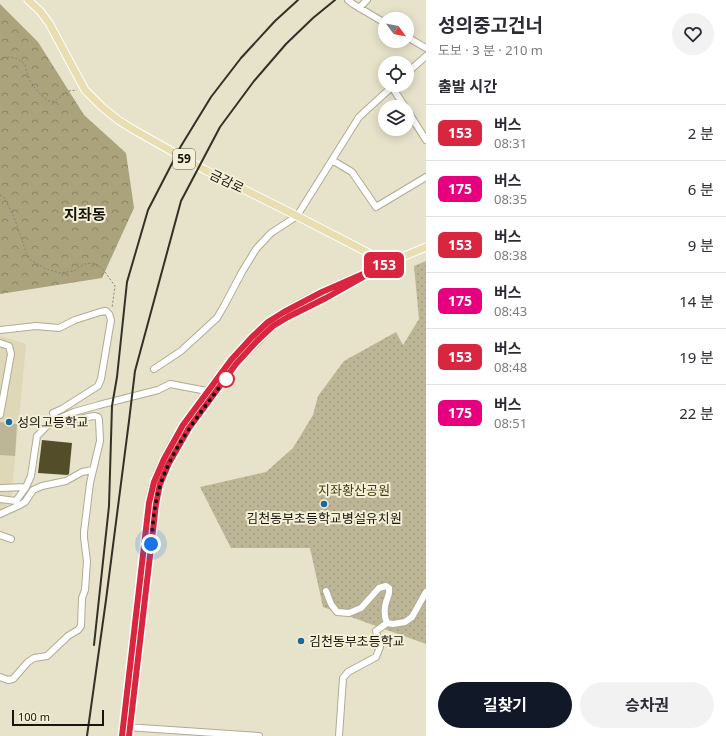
<!DOCTYPE html>
<html lang="ko">
<head>
<meta charset="utf-8">
<style>
  :root { --surface:#fff; --page:#f2f2f3; --text:#2b2b33; --muted:#7c7c81; --line:#e1e1e2; --accent:#111827 }
  body { margin:0; font-family:"Noto Sans","Noto Sans KR",sans-serif; background:var(--page); color:var(--text); height:100vh; display:flex; flex-direction:column; font-size:15px; white-space:nowrap }
  * { box-sizing:border-box; margin:0 }
  p { font-size:13px; color:var(--muted) }
  .icon { flex:none; width:22px; height:22px; fill:none; stroke:currentColor; stroke-width:2; stroke-linecap:round; stroke-linejoin:round }
  .map { position:relative; flex:1; overflow:hidden }
  .side { display:flex; flex-direction:column; background:var(--surface); width:300px }
  .side>* { flex:none }
  .badge { padding:0 8px; border-radius:6px; font-size:14px; line-height:26px }
  .needle { width:26px; rotate:123deg }
  .buttons { position:absolute; left:378px; top:12px; display:grid; gap:8px }
  .buttons a { display:grid; place-items:center; width:36px; height:36px; border-radius:50%; background:var(--surface); box-shadow:0 2px 10px #0003; font-size:20px }
  .scale { position:absolute; left:12px; bottom:10px; width:92px; box-sizing:border-box; padding-left:4px; border:2px solid #17150d; border-top:0; font-size:11px; line-height:14px; white-space:nowrap; color:#17150d; -webkit-text-stroke:3px #f4efd7; paint-order:stroke }
  .you { position:absolute; width:20px; height:20px; margin:-10px; border:3px solid #fff; border-radius:50%; background:#1a73e8; box-shadow:0 0 0 6px #1a73e833 }
  .map>.badge { position:absolute; translate:-50% -50%; box-shadow:0 0 0 2px #fff }
  h2 { padding:0 12px; font-size:15px; line-height:36px }
  .round { display:grid; place-items:center; flex:none; width:42px; height:42px; border-radius:21px; background:var(--page) }
  .headline { display:flex; align-items:center; justify-content:space-between; height:68px; padding:0 12px }
  h1 { font-size:19px; font-weight:700; line-height:30px }
  .cta { display:flex; gap:8px; margin-top:auto; padding:8px 12px }
  .cta a { flex:1; height:46px; border-radius:24px; background:var(--accent); color:#fff; font-size:16px; font-weight:700; line-height:46px; text-align:center }
  .cta a+a { background:var(--page); color:var(--text) }
  ul { padding:0; list-style:none }
  li { display:flex; align-items:center; gap:12px; height:56px; padding:0 12px; border-top:1px solid var(--line) }
  li div { flex:1 }
  li b { display:block; font-size:15px }
  li em { font-style:normal }
  li .badge { min-width:44px; font-weight:700; text-align:center }
  main { display:flex; flex:1; min-height:0 }
  .map>svg:first-child { display:block }
  .built { fill:#ded7b8 }
  .grass { fill:url(#grass-dots) }
  .forest { fill:url(#forest-crowns) }
  .garden { fill:#bcb697 }
  .building { fill:#544d29 }
  .lines { fill:none; stroke-linecap:round; stroke-linejoin:round }
  .minor-casing { stroke:#b0ab94; stroke-width:8 }
  .major-casing { stroke:#fff; stroke-width:9 }
  .path { stroke:#878373; stroke-width:1; stroke-dasharray:2 2; stroke-linecap:butt }
  .minor { stroke:#fff; stroke-width:6 }
  .major { stroke:#e8deb2; stroke-width:7 }
  .rail { stroke:#333126; stroke-width:2 }
  .line-casing { stroke:#fff; stroke-width:9 }
  .line { stroke:#d7263d; stroke-width:6 }
  .walk { stroke:#17150d; stroke-width:4; stroke-dasharray:0 7.2 }
  .stop-dot { fill:#fff; stroke:#d7263d; stroke-width:2 }
  .poi-dot { fill:#176a9b; stroke:#f4efd7; stroke-width:1.5 }
  .labels { text-anchor:middle; stroke-width:4; stroke-linejoin:round; paint-order:stroke }
  .shield { fill:#f4efd7; stroke:#59564a; stroke-width:1 }
  .shield-label { font-size:12px; font-weight:bold; fill:#17150d }
  .street-label { font-size:13px; fill:#17150d; stroke:#f4efd7 }
  .poi-label { font-size:13px; fill:#17150d; stroke:#f4efd7; text-anchor:start }
  .park-label { font-size:13px; fill:#453c0a; stroke:#f4efd7 }
  .quarter-label { font-size:15px; font-weight:bold; fill:#17150d; stroke:#f4efd7 }
</style>
</head>
<body>
<main>
<div class="map">
<svg width="426" height="736" viewBox="0 0 426 736">
  <defs>
    <pattern id="grass-dots" width="8" height="8" patternUnits="userSpaceOnUse"><rect width="8" height="8" fill="#bcb697"/><path d="M2 2h.1M6 6h.1" fill="none" stroke="#a19c81" stroke-width="1.8" stroke-linecap="round"/></pattern>
    <pattern id="forest-crowns" width="20" height="18" patternUnits="userSpaceOnUse"><rect width="20" height="18" fill="#aaa37c"/><path d="M2 6a3 3 0 1 1 6 0M12 15a3 3 0 1 1 6 0" fill="none" stroke="#898464"/></pattern>
  </defs>
  <rect width="100%" height="100%" fill="#e7e2ca"/>
  <path class="built" d="M0 336 26 344 11 501 0 512Z"/>
  <path class="grass" d="M426 261V644L323 607 310 548H231L200 487 266 472 293 448 313 415 318 396 344 361 396 332 403 345 419 319 414 266Z"/>
  <path class="forest" d="M0 4 38 42 84 115 126 153 134 208 102 278 0 294Z"/>
  <path class="garden" d="M0 422 17 424 15 456 0 455Z"/>
  <path class="building" d="M42 440 72 443 69 474 67 475 38 473Z"/>
  <g class="lines">
    <defs>
      <path id="minor" d="M348 0 353 4 385 23
        M359 8 367 0
        M407 37 426 48
        M407 73 426 56
        M392 87 405 107
        M407 110 426 140
        M332 160 352 172 376 207 426 177
        M0 330 36 326 59 328 75 320 100 312 106 311 109 314 111 320 101 379 98 386 62 409 53 413 56 420
        M0 343 9 346 11 354 0 415
        M154 369 181 351 217 318 224 306 242 272 256 249 271 233 297 216 359 117 394 85
        M0 488 26 487
        M0 499 16 501 26 487 31 476 37 436 48 425 56 420 74 412 99 405 158 390 170 384 207 391
        M0 514 20 505 25 502 33 490 42 486 66 481 82 472 93 470
        M0 535 11 539
        M326 591 331 604 337 612 349 613 361 608 379 588 386 586 389 588C390 594 388 596 386 602 384 609 384 616 387 623L393 624 405 622 412 617 426 592
        M0 677 8 680 13 679 28 662 34 658 47 656 68 636 78 630 81 626 82 598 85 590 87 561 84 538V532L90 483 100 441 99 420 98 417 95 416C83 417 77 422 66 416
        M126 727 259 736
        M122 736 149 503C150 496 151 489 154 482 163 454 181 428 199 403 212 384 226 365 242 348 251 339 259 328 270 321 306 296 348 281 388 263
        M129 736 156 504 160 484 169 463 179 445 189 428 236 364 273 326 288 317 351 283
        M339 736 343 678 348 672 376 657 380 647 376 631 387 623"/>
      <path id="major" d="M28 0 40 11 49 23 85 90 102 107 118 120 134 130 205 170 297 216 388 263 426 247"/>
    </defs>
    <use href="#minor" class="minor-casing"/>
    <use href="#major" class="major-casing"/>
    <path class="path" d="M0 60C9 54 17 58 25 64 28 81 34 89 48 101H55L68 91 77 90
      M0 195 4 197 14 217 26 252 31 260 44 268 59 273 74 271 84 264 93 263 102 268 115 286 112 308"/>
    <use href="#minor" class="minor"/>
    <use href="#major" class="major"/>
    <path class="rail" d="M94 645 109 506 112 406 117 377 127 282 148 210 181 146 211 97 241 58 275 21 298 0
      M87 736 106 600 129 421 135 371 181 201 220 127 254 81 286 44 313 18 335 0"/>
  </g>
  <g class="lines">
    <defs>
      <path id="line" d="M122 736 149 503 154 482 164 459 183 425 231 360 252 337 268 322 284 312 322 292 388 263 326 298 288 317 273 326 257 341 236 364 189 428 169 463 160 484 156 504 129 736"/>
    </defs>
    <use href="#line" class="line-casing"/>
    <use href="#line" class="line"/>
    <path class="walk" d="M151 544C153 524 154 503 161 483 175 442 204 409 229 374L226 379"/>
  </g>
  <circle class="stop-dot" cx="226" cy="379" r="8"/>
  <g class="poi-dot">
    <circle cx="9" cy="422" r="4"/>
    <circle cx="324" cy="504" r="4"/>
    <circle cx="301" cy="641" r="4"/>
  </g>
  <g class="labels">
    <rect class="shield" x="173" y="149" width="22" height="20" rx="3"/>
    <g class="shield-label">
      <text x="184" y="163">59</text>
    </g>
    <g class="street-label">
      <text transform="translate(227 181) rotate(26)" y="5">금감로</text>
    </g>
    <g class="poi-label">
      <text x="17" y="427">성의고등학교</text>
      <text x="324" y="523" text-anchor="middle">김천동부초등학교병설유치원</text>
      <text x="309" y="646">김천동부초등학교</text>
    </g>
    <g class="park-label">
      <text x="354" y="495">지좌황산공원</text>
    </g>
    <g class="quarter-label">
      <text x="85" y="220">지좌동</text>
    </g>
  </g>
</svg>
<div class="buttons">
<a><svg class="needle" viewBox="-14 -14 28 28"><path d="M0-13l5 13h-10z" fill="#e53935"/><path d="M0 13l5-13h-10z" fill="#7c7c81"/></svg></a>
<a><svg class="icon" aria-label="locate" viewBox="0 0 24 24"><circle cx="12" cy="12" r="6"/><path d="M12 2v4M12 18v4M2 12h4M18 12h4"/></svg></a>
<a><svg class="icon" aria-label="layers" viewBox="0 0 24 24"><path d="M12 4l9 5-9 5-9-5zM3 14l9 5 9-5"/></svg></a>
</div>
<div class="scale">100 m</div>
<div class="you" style="left:151px;top:544px"></div>
<b class="badge" style="left:384px;top:265px;background:#d7263d;color:#fff">153</b>
</div>
<section class="side">
<div class="headline"><div><h1>성의중고건너</h1><p>도보 · 3 분 · 210 m</p></div><a class="round"><svg class="icon" aria-label="heart" viewBox="0 0 24 24"><path d="M12 20l-8-8c-3-5 5-10 8-4 3-6 11-1 8 4z"/></svg></a></div>
<h2>출발 시간</h2>
<ul>
<li><span class="badge" style="background:#d7263d;color:#fff">153</span><div><b>버스</b><p>08:31</p></div><em>2 분</em></li>
<li><span class="badge" style="background:#e6007e;color:#fff">175</span><div><b>버스</b><p>08:35</p></div><em>6 분</em></li>
<li><span class="badge" style="background:#d7263d;color:#fff">153</span><div><b>버스</b><p>08:38</p></div><em>9 분</em></li>
<li><span class="badge" style="background:#e6007e;color:#fff">175</span><div><b>버스</b><p>08:43</p></div><em>14 분</em></li>
<li><span class="badge" style="background:#d7263d;color:#fff">153</span><div><b>버스</b><p>08:48</p></div><em>19 분</em></li>
<li><span class="badge" style="background:#e6007e;color:#fff">175</span><div><b>버스</b><p>08:51</p></div><em>22 분</em></li>
</ul>
<div class="cta"><a>길찾기</a><a>승차권</a></div>
</section>
</main>
</body>
</html>
